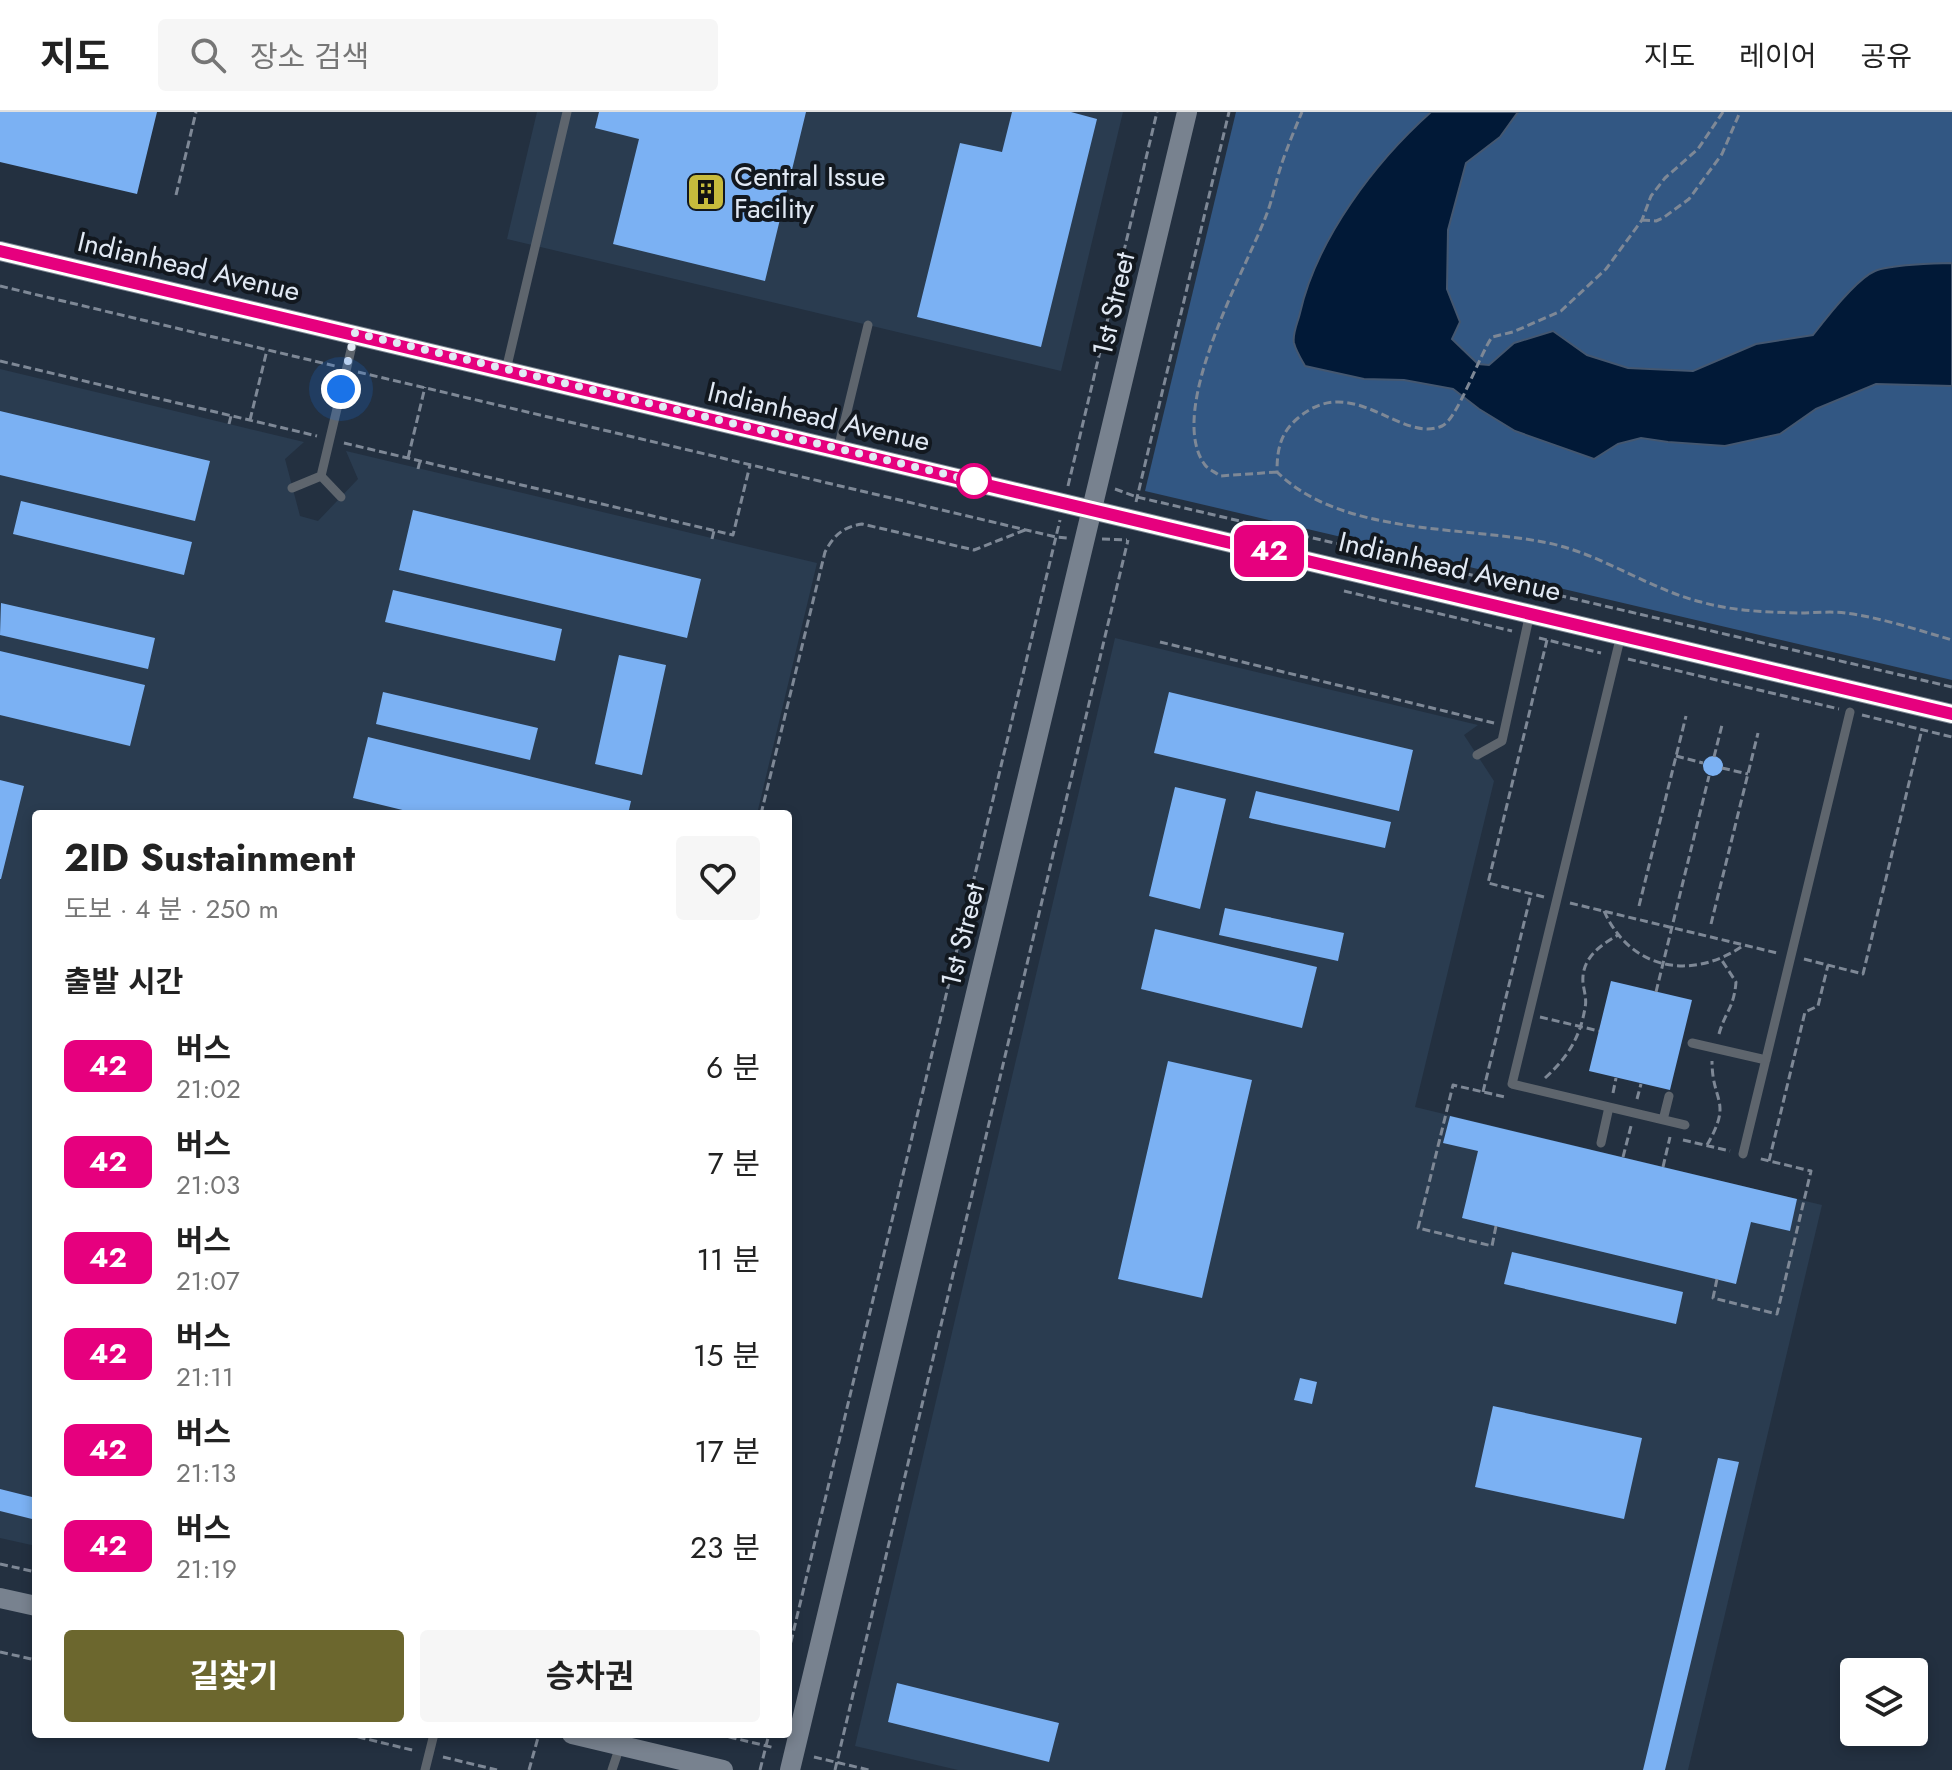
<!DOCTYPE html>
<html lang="ko">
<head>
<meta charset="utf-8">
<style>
  :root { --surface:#fff; --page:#f6f6f6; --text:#222; --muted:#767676; --line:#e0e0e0; --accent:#6c672e }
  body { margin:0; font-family:Jost,"Noto Sans KR",sans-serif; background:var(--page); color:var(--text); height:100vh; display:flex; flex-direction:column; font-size:30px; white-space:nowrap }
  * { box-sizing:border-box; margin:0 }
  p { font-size:26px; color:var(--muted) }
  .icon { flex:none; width:44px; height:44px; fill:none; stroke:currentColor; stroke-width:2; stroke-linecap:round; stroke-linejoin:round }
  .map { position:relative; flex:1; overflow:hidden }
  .details { position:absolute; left:32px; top:698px; width:760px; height:928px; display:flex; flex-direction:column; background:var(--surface); border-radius:8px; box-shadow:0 4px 12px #0003 }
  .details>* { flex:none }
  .badge { padding:0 16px; border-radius:12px; font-size:28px; line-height:52px }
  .buttons { position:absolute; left:1840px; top:1546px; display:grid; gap:16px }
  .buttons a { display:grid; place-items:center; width:88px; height:88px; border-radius:8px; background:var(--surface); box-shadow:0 4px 12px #0003; font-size:40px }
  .you { position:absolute; width:40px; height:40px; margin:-20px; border:6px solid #fff; border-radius:50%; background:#1a73e8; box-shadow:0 0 0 12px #1a73e833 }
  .map>.badge { position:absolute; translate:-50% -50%; box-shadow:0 0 0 4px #fff }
  h2 { padding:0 32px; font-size:30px; line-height:72px }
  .round { display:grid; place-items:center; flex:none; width:84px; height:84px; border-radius:8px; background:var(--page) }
  .overview { display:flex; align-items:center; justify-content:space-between; height:136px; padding:0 32px }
  h1 { font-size:38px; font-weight:700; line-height:60px }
  .cta { display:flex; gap:16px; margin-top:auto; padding:16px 32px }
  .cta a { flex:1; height:92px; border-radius:8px; background:var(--accent); color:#fff; font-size:32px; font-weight:700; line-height:92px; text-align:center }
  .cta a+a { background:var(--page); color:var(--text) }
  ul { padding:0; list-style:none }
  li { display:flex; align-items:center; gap:24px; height:96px; padding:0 32px }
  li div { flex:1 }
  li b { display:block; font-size:30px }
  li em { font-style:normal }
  li .badge { min-width:88px; font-weight:700; text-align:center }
  header { display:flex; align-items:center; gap:48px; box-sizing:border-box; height:112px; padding:0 40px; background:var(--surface); border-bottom:2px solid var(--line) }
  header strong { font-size:38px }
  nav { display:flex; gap:44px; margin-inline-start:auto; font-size:28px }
  .search { width:560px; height:72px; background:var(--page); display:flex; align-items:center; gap:20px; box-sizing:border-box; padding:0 28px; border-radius:8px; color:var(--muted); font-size:30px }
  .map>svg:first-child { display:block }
  .built { fill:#2a3c50 }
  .green { fill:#325783 }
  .water { fill:#011937; stroke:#445770; stroke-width:2 }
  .building { fill:#7bb1f3 }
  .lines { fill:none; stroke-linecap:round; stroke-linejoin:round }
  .path { stroke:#7e8896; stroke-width:3; stroke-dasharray:8 4; stroke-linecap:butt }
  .service { stroke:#5e656d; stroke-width:9 }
  .secondary { stroke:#78828f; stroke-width:20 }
  .line-casing { stroke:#fff; stroke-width:18 }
  .line { stroke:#e6007e; stroke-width:12 }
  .walk { stroke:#e1e9f4; stroke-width:8; stroke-dasharray:0 14.4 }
  .stop-dot { fill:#fff; stroke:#e6007e; stroke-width:4 }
  .labels { text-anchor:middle; stroke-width:8; stroke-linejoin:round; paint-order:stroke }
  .poi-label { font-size:28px; fill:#e1e9f4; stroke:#12181f; text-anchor:start }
  .street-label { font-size:28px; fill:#e1e9f4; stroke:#12181f }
</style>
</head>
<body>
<header>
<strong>지도</strong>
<div class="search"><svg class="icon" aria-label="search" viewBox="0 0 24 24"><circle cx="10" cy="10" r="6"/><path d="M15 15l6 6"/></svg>장소 검색</div>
<nav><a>지도</a><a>레이어</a><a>공유</a></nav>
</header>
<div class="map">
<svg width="1952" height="1658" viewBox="0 0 1952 1658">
  <rect width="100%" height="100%" fill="#233040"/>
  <path class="built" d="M537 0H1123L1061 259 507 127Z
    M0 257 304 330 285 347 300 404 318 409 358 367 346 339 817 451 757 702H36V1434L0 1426Z
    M1115 526 1478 613 1464 623 1494 669 1415 995 1822 1093 1688 1658H958L855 1634Z"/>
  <path class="green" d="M1236 0H1952V568L1145 379Z"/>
  <path class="water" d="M1431 0H1518L1500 25 1466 51 1448 118 1447 177 1460 210 1452 227 1478 252 1489 253 1514 231 1553 219 1587 243 1628 256 1693 259 1756 232 1813 223C1826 206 1856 167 1875 159 1888 153 1937 151 1952 151V274L1876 272 1816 297 1780 322 1725 334 1668 330 1641 326 1618 332 1594 347 1515 319 1479 297 1453 277 1404 268 1364 267 1305 254C1301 247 1296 239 1294 231 1292 222 1298 210 1300 201 1317 126 1375 50 1431 0Z"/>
  <path class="building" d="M0 0H157L137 82 0 50Z
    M599 0H806L765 169 613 132 639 27 595 16Z
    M1012 0H1071L1097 7 1041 235 917 205 960 31 1002 40Z
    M0 299 210 349 195 409 0 363Z
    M21 389 192 430 184 463 13 422Z
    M413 398 701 467 687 526 399 458Z
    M393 478 562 517 555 549 385 510Z
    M1 491 155 526 148 557 0 523Z
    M0 539 145 573 130 634 0 603Z
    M619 543 666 553 642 663 595 652Z
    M383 580 538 616 530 648 376 612Z
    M1169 580 1413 638 1399 699 1154 641Z
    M368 625 631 689 628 702H419L353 686Z
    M1703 654a10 10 0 1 1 20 0a10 10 0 1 1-20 0Z
    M0 668 24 674 1 767H0Z
    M1175 675 1226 687 1200 797 1149 784Z
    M1256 679 1391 710 1385 736 1249 706Z
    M1225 796 1344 821 1338 849 1219 823Z
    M1155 817 1317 855 1302 916 1141 877Z
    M1611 869 1692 888 1670 978 1589 959Z
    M1168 949 1252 968 1202 1186 1118 1167Z
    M1450 1004 1797 1087 1790 1119 1751 1110 1736 1172 1462 1106 1478 1039 1443 1031Z
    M1512 1140 1683 1180 1676 1212 1504 1172Z
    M1300 1266 1317 1270 1312 1292 1294 1288Z
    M1493 1294 1642 1326 1624 1407 1475 1375Z
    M1718 1346 1739 1350 1665 1658H1643Z
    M0 1377 36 1386 32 1407 0 1399Z
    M897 1571 1059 1611 1049 1650 888 1610Z"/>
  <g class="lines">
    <path class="path" d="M1723 0 1698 37 1665 66 1651 84 1642 108 1606 157 1561 199 1513 220 1492 225C1479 244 1457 308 1442 314 1400 332 1353 259 1298 306 1280 321 1277 338 1277 360 1341 423 1460 414 1543 430 1599 440 1646 476 1701 490 1733 499 1765 500 1798 501 1813 501 1830 499 1846 501 1882 506 1918 518 1952 528
      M176 83 196 0
      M1642 108 1656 109 1663 106 1689 87 1722 42 1740 0
      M0 174 335 254
      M0 249 317 324
      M358 260 1056 425 1067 426
      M250 308 267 238
      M229 312 231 304
      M344 331 733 423 750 353
      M408 346 425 275
      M418 357 420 349
      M1277 360 1220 364C1215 360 1208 357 1205 353 1165 299 1245 159 1266 104 1272 89 1275 73 1280 57 1286 38 1294 19 1302 0
      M1068 374 1157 0
      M1115 377 1137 385 1952 575
      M1136 390 1229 0
      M712 427 714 419
      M1102 427 1127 428
      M1344 479 1512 519
      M1539 526 1601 541
      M1160 530 1494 611
      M1628 547 1839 597
      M1862 603 1952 625
      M1676 644 1703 651
      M1714 645 1722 613
      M1722 656 1748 662
      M761 702 825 440C834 423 843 415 862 412L974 438 1025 418
      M1544 785 1488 771 1547 528
      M1570 791 1777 841
      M1639 794 1686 604
      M1604 799C1631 859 1693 869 1744 833
      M1711 812 1758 621
      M1804 847 1863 862 1922 617
      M1656 880 1709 664
      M1540 905 1599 919
      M1719 922C1725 900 1734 896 1736 870L1721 847
      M1545 966C1567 946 1580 926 1585 896 1587 887 1584 879 1583 871 1581 847 1599 834 1618 823
      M1483 980 1531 782
      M1613 981 1616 966
      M1637 987 1641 972
      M1683 1028 1730 1039
      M1707 1033C1733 988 1712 991 1712 949
      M1623 1045 1631 1014
      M1769 1049 1805 900 1818 894 1828 853
      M1663 1055 1670 1025
      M1496 1114 1492 1134 1418 1116 1453 973 1505 985
      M1717 1167 1713 1186 1777 1202 1811 1059 1757 1046
      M0 1452 36 1460
      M0 1540 36 1548
      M788 1542 1060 408
      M346 1622 416 1639
      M717 1622 775 1636
      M443 1645 497 1658
      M814 1645 869 1658
      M529 1658 539 1622
      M760 1658 769 1622
      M835 1658 1128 428"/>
    <path class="service" d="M506 258 567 0
      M838 337 868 213
      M321 364 355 221
      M292 376 321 364 341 385
      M1621 523 1512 972 1685 1013
      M1477 643 1502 629 1530 501
      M1692 931 1766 948
      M1663 1008 1669 984
      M1601 1031 1609 995
      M1743 1042 1850 600
      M425 1658 434 1622
      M612 1658 620 1634"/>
    <path class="secondary" d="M0 139 1952 602
      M0 1486 36 1494
      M572 1622 723 1658
      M790 1658 1187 0"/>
  </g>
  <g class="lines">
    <defs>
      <path id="line" d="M0 139 1952 602"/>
    </defs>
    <use href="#line" class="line-casing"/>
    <use href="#line" class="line"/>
    <path class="walk" d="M341 277 355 221 974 369"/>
  </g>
  <defs>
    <symbol id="building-square" viewBox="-11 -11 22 22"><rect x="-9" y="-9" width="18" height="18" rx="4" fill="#c7bb3c" stroke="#12181f"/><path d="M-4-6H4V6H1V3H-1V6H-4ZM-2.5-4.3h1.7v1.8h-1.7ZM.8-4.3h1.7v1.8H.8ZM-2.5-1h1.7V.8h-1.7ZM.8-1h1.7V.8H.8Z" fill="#111"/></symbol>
  </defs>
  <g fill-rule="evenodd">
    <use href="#building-square" x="684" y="58" width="44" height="44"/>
  </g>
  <circle class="stop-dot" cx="974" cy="369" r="16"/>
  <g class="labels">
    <g class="poi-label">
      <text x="734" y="74">Central Issue<tspan x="734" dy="32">Facility</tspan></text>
    </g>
    <g class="street-label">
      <text transform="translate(189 154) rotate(13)" y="10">Indianhead Avenue</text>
      <text transform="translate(1113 192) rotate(-77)" y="10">1st Street</text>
      <text transform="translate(819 304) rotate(13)" y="10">Indianhead Avenue</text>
      <text transform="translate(1450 454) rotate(13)" y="10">Indianhead Avenue</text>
      <text transform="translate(962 823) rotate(-76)" y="10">1st Street</text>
    </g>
  </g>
</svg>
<div class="buttons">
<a><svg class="icon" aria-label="layers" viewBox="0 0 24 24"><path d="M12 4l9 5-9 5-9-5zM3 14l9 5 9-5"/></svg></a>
</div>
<div class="you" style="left:341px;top:277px"></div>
<b class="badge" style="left:1269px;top:439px;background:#e6007e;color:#fff">42</b>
<section class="details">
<div class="overview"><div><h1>2ID Sustainment</h1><p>도보 · 4 분 · 250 m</p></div><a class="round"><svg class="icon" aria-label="heart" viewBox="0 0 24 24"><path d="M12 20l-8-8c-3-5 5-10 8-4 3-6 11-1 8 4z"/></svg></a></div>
<h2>출발 시간</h2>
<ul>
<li><span class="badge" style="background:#e6007e;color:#fff">42</span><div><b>버스</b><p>21:02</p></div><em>6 분</em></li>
<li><span class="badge" style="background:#e6007e;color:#fff">42</span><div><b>버스</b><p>21:03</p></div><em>7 분</em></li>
<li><span class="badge" style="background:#e6007e;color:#fff">42</span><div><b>버스</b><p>21:07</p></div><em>11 분</em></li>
<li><span class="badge" style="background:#e6007e;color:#fff">42</span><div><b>버스</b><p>21:11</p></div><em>15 분</em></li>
<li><span class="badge" style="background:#e6007e;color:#fff">42</span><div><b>버스</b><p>21:13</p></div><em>17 분</em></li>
<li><span class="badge" style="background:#e6007e;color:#fff">42</span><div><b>버스</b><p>21:19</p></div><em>23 분</em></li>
</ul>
<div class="cta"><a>길찾기</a><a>승차권</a></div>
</section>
</div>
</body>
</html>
